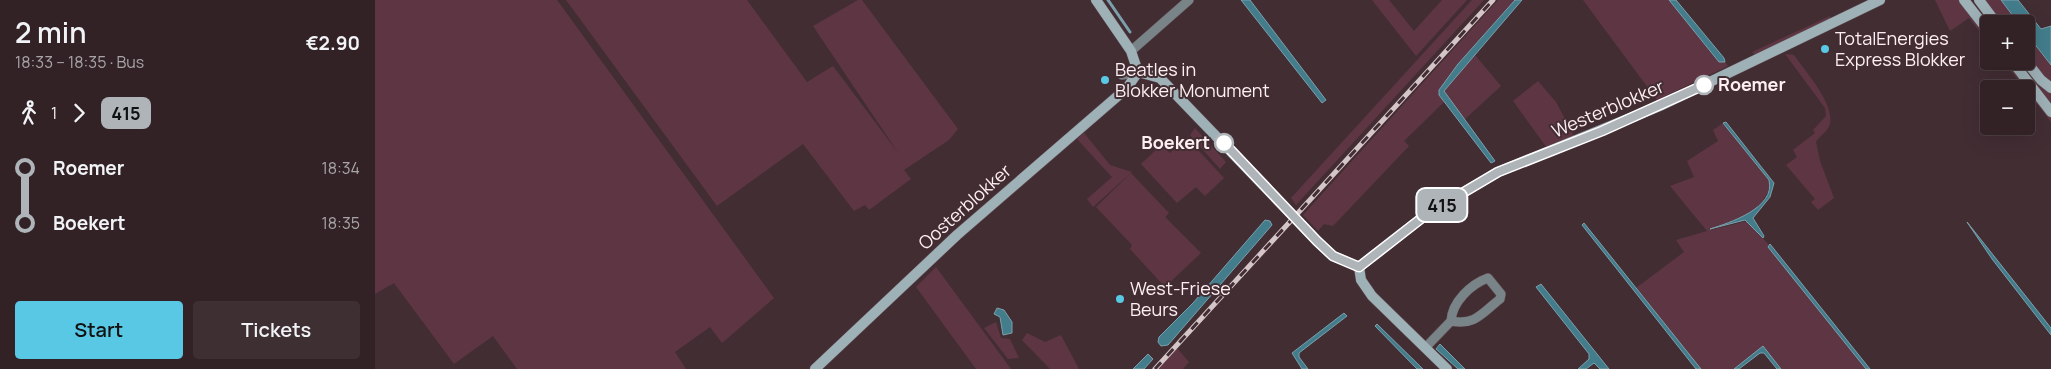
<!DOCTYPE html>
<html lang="en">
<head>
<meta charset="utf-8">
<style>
  :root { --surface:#322226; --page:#3d2f32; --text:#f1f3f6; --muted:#a8a4a7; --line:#4d3f43; --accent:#58c8e4 }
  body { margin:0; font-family:Manrope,sans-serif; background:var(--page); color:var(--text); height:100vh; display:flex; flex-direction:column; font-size:19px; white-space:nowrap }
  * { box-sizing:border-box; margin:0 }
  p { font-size:16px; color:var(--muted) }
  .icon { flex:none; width:28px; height:28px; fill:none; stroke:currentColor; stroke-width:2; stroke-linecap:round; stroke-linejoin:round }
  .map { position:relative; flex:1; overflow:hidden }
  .sheet { display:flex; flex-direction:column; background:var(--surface); width:375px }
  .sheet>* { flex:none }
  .badge { padding:0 10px; border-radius:8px; font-size:18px; line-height:32px }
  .tools { position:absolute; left:1605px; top:15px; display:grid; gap:10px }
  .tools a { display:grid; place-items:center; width:55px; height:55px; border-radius:5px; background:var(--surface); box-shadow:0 5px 20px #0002,0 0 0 1px var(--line); font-size:25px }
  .map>.badge { position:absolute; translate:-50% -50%; box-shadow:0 0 0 2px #fff }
  .legs { display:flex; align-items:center; gap:8px; height:55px; padding:0 15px; font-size:16px }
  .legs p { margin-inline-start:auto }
  .headline { display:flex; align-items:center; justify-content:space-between; height:85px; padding:0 15px }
  h1 { font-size:28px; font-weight:600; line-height:38px }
  .button { display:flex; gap:10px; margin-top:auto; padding:10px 15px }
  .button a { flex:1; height:58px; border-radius:5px; background:var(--accent); color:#111; font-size:20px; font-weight:600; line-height:58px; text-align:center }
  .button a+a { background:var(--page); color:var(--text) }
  ul { padding:0 15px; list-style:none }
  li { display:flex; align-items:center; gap:18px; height:55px; font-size:19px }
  li i { display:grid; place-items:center; width:8px; height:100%; margin:0 6px; background:currentColor }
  li i::after { content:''; width:12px; height:12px; margin:-6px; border:4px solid; border-radius:50%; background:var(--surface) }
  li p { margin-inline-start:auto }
  li:first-child i { background:linear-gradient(#0000 50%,currentColor 0) }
  li:last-child i { background:linear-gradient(currentColor 50%,#0000 0) }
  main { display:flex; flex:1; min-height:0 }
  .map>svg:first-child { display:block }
  .green { fill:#5e3643 }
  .water { fill:#437d8c; stroke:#7b9fab }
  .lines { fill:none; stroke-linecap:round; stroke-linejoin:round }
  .stream { stroke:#7b9fab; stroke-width:3 }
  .street-casing { stroke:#604c52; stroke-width:10 }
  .secondary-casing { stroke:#604c52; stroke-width:11 }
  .street { stroke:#788487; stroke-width:9 }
  .secondary { stroke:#9eb1b6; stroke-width:10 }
  .rail-casing { stroke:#d4c5c8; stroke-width:5 }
  .rail { stroke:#422d33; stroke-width:3; stroke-dasharray:9; stroke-linecap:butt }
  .line-1-casing { stroke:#fff; stroke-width:11 }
  .line-1 { stroke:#afb4b9; stroke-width:8 }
  .poi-dot { fill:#58c8e4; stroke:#422d33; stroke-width:2 }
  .stop-1-dot { fill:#fff; stroke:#afb4b9; stroke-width:2.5 }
  .labels { text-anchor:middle; stroke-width:4; stroke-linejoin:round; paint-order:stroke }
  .poi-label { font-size:18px; fill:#fdeff2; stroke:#422d33; text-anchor:start }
  .stop-label { font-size:18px; font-weight:bold; fill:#fdeff2; stroke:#422d33; text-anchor:start }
  .street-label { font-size:18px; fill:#fdeff2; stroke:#422d33 }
</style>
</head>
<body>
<main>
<section class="sheet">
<div class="headline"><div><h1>2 min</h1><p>18:33 – 18:35 · Bus</p></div><b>€2.90</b></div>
<div class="legs"><svg class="icon" aria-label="walk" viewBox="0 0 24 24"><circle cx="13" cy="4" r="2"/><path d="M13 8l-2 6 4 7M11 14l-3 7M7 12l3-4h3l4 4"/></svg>1<svg class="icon" aria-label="forward" viewBox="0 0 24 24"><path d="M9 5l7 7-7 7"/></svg><b class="badge" style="background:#afb4b9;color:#111">415</b></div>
<ul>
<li><i style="color:#afb4b9"></i><b>Roemer</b><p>18:34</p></li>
<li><i style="color:#afb4b9"></i><b>Boekert</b><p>18:35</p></li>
</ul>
<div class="button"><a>Start</a><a>Tickets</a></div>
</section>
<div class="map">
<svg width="1676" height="369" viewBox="0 0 1676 369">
  <rect width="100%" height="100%" fill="#422d33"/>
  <path class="green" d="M0 0H182L399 298 347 343 335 327 300 352 311 369H142L118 336 79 364 19 283 0 294Z
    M191 0H372L432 82 458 66 524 154 438 26 483 0H487L583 129 574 140 529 170 536 179 494 210 490 205 479 211 428 144 342 206Z
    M997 0H1014L1039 31 1067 0H1092L1041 56Z
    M1097 0H1109L921 205 916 198Z
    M1123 0H1140L1083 64 1064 95 1069 102 1029 141 1034 146 958 226 949 224 943 231 928 215Z
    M1208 0H1294L1344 62H1350L1353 66 1282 100Z
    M1560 0H1585L1614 36V43L1594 18 1575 31Z
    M1609 0H1626L1644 24H1627Z
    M1455 16V20L1381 56 1377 52Z
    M1651 33 1676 65V84L1651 54Z
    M1410 54 1419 55C1430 71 1459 103 1455 123 1454 131 1445 135 1441 142L1445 161 1459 198 1443 210 1436 202 1440 199 1411 165 1422 157 1418 150 1440 133 1438 130 1451 116 1450 108Z
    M1100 55 1126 86 1089 120 1069 91Z
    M1628 61H1633L1676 116V122Z
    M1640 61H1646L1663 83 1676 92V107Z
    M1163 81 1181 102 1199 136 1172 148 1138 101Z
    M1348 123 1394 180C1397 195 1380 211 1368 218 1358 223 1343 224 1336 230L1372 221 1394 245V247L1491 369H1406L1387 347 1359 369H1326L1261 288 1309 252 1301 240 1332 231 1295 186 1319 177 1312 161 1343 141 1338 130Z
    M820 128 851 162 845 169 815 135Z
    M709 133 735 165 757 172 718 207 712 199 737 177 702 139Z
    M812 138 849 178 830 196 821 187 802 203 766 164 786 145 795 153Z
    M756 173 794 213 790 217 826 253 790 287 755 249 757 245 721 207Z
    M561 267 636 369H601L541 287Z
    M621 322 626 338 635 339 644 358 633 359 609 328Z
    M652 333 670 342 686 335 704 369H675L647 340Z
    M802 348 814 362 808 369H783Z"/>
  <path class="water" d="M866 0H875L951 100 947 103Z
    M1140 0H1147L1069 91 1120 161 1116 163 1064 95V90L1083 64Z
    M1294 0H1301L1349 58 1350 62H1344Z
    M1626 0H1643L1666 29 1676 26V65L1651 33V24H1644Z
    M1351 122 1399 183 1395 197 1378 218 1389 236 1388 238 1370 220 1335 229C1354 223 1401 208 1394 180L1348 123Z
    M890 220 895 221 897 225 793 345 786 346 783 342 784 337 818 303Z
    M1592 222 1676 328V335L1617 259Z
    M1209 223 1326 369H1321L1207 225Z
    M1395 244 1495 369H1491L1393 247Z
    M1166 284 1234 369H1225L1219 363 1211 369H1203L1214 359V354L1161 287Z
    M622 308 629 310 637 322V333L628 335 625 317 619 314Z
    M969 313 972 316 924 353V357L933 369H927L917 353Z
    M1002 324 1048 369H1042L1000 326Z
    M1065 344 1090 369H1083L1061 349Z
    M1388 346 1406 369H1402L1389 353H1385L1364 369H1359Z
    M773 354 778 359 769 369H758Z"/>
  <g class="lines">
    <path class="stream" d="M733 0 755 32"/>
    <defs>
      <path id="street" d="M756 51 814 0
        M747 75 763 72
        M1050 348 1076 321C1100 326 1107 313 1125 299L1126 294 1113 278C1096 284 1077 302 1076 321"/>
      <path id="secondary" d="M721 0 756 51 763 72
        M1589 0 1614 32
        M1604 0 1622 24
        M1637 61 1676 112
        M1651 61 1666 80 1676 88
        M763 72 785 78 942 241 958 256 984 267
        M984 267 1052 214 1123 172 1287 105 1505 0
        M984 267 986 280 997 296 1072 369
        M440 369 582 235 752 88 763 72"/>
    </defs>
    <use href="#street" class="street-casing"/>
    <use href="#secondary" class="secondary-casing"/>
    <use href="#street" class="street"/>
    <use href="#secondary" class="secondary"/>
    <defs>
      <path id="rail" d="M780 369 1118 0"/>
    </defs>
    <use href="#rail" class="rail-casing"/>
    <use href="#rail" class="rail"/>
  </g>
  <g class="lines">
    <defs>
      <path id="line-1" d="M849 143 942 241 958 256 984 267 1052 214 1123 172 1227 131 1329 85"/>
    </defs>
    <use href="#line-1" class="line-1-casing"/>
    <use href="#line-1" class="line-1"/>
  </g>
  <g class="poi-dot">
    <circle cx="1450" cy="49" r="5"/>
    <circle cx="730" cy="80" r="5"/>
    <circle cx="745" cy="299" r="5"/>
  </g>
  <g class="stop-1-dot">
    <circle cx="1329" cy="85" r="9"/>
    <circle cx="849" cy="143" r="9"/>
  </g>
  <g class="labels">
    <g class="poi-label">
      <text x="1460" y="45">TotalEnergies<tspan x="1460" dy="21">Express Blokker</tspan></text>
      <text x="740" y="76">Beatles in<tspan x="740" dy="21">Blokker Monument</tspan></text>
      <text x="755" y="295">West-Friese<tspan x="755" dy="21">Beurs</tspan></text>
    </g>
    <g class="stop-label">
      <text x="1343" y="91">Roemer</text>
      <text x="835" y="149" text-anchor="end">Boekert</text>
    </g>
    <g class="street-label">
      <text transform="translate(1233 109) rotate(-23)" y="6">Westerblokker</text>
      <text transform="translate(590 207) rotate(-42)" y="6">Oosterblokker</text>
    </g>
  </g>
</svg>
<div class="tools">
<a>+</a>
<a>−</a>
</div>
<b class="badge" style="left:1067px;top:205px;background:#afb4b9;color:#111">415</b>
</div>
</main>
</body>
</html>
